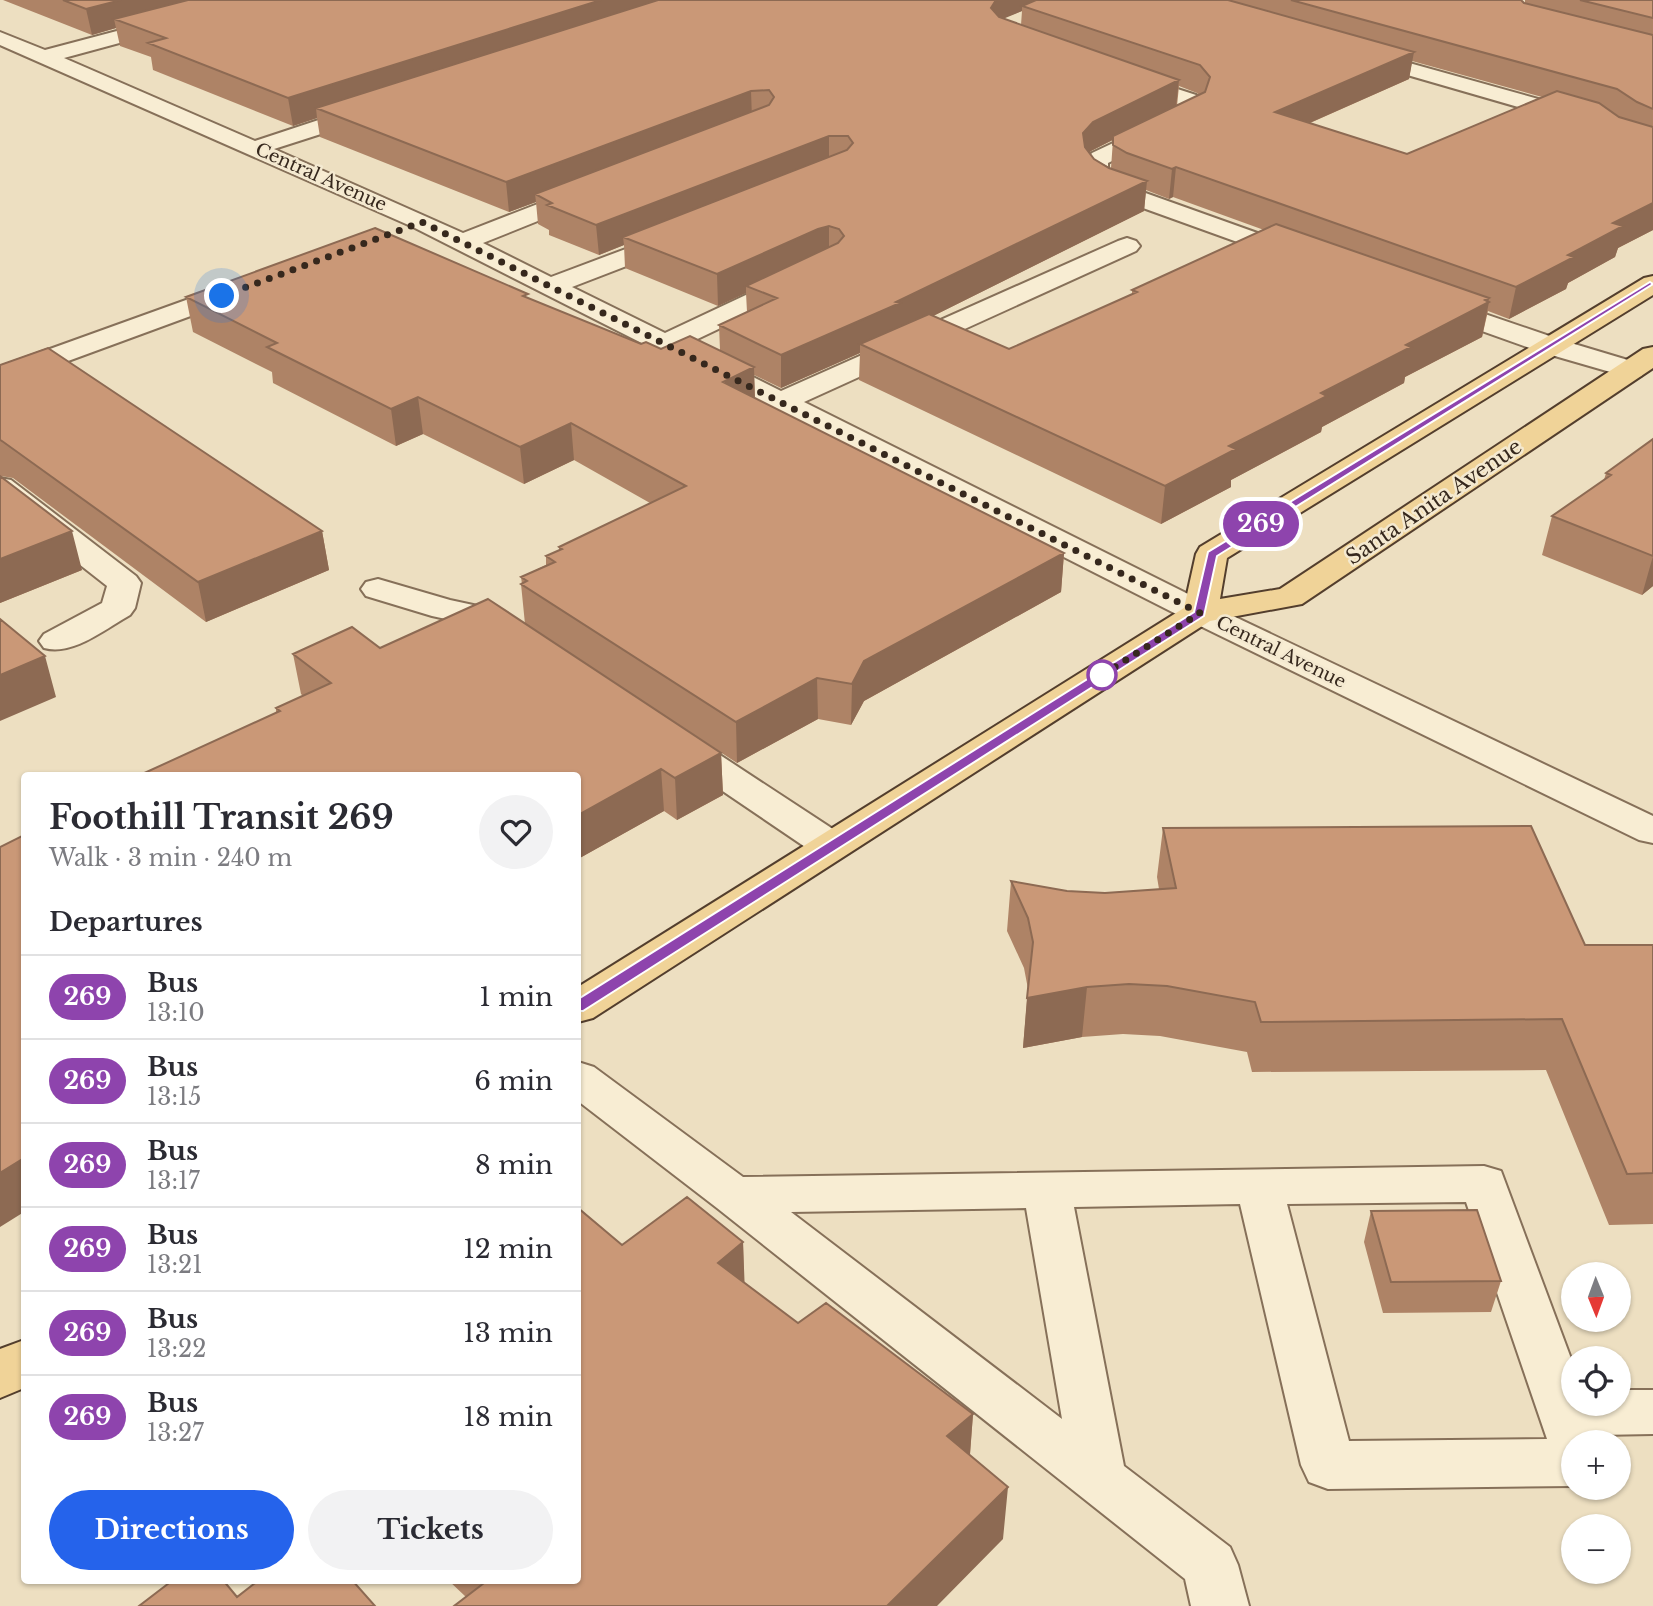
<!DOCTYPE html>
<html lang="en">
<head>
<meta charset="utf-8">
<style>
  :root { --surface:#fff; --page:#f2f2f3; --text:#2b2b33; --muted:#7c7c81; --line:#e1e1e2; --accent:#2563eb }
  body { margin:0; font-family:"Libre Baskerville",serif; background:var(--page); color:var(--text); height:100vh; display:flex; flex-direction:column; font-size:26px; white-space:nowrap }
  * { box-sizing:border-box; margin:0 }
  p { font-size:23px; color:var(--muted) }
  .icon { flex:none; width:38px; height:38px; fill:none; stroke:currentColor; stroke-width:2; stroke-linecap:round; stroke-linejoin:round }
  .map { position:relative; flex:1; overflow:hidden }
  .panel { position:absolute; left:21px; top:772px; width:560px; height:812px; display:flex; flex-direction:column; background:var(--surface); border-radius:7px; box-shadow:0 2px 5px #0004 }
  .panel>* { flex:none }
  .badge { padding:0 14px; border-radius:23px; font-size:24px; line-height:46px }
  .needle { width:46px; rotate:179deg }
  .fabs { position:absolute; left:1561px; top:1262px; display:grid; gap:14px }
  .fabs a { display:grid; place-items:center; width:70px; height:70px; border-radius:50%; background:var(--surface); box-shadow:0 2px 5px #0004; font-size:35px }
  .you { position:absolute; width:35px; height:35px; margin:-18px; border:5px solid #fff; border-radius:50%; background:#1a73e8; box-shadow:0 0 0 10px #1a73e833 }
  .map>.badge { position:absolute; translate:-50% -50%; box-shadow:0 0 0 4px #fff }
  h2 { padding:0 28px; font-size:26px; line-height:63px }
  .round { display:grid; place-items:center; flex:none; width:74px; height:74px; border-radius:37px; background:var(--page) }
  .overview { display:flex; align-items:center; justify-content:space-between; height:119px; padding:0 28px }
  h1 { font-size:33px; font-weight:700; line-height:52px }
  .action { display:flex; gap:14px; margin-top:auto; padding:14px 28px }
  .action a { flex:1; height:80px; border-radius:42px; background:var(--accent); color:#fff; font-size:28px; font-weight:700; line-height:80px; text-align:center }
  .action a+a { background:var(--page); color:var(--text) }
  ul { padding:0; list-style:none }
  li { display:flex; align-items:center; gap:21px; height:84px; padding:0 28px; border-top:2px solid var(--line) }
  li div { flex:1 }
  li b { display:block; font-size:26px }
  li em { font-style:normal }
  li .badge { min-width:77px; font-weight:700; text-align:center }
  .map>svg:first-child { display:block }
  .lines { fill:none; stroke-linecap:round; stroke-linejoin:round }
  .minor-casing { stroke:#867059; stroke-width:4 }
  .major-casing { stroke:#533e2d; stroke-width:4 }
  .minor { fill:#f8edd3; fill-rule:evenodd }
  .major { fill:#f0d398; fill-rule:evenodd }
  .wall { fill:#ae8366; fill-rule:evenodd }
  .shaded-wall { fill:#8d6a53 }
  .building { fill:#ca9877; stroke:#8d6a53; stroke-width:2 }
  .line { fill:#8e44ad; stroke:#fff; stroke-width:2 }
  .walk { stroke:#36281d; stroke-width:7; stroke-dasharray:0 12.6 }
  .stop-dot { fill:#fff; stroke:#8e44ad; stroke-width:3.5 }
  .labels { text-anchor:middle; stroke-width:5; stroke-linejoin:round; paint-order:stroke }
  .far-street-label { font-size:18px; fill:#36281d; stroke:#f4e9d0 }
  .street-label { font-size:21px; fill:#36281d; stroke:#f4e9d0 }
</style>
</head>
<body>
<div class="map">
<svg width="1653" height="1606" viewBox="0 0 1653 1606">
  <rect width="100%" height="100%" fill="#eddfc1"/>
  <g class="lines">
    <defs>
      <path id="minor" d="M234 0H266L263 4 64 58 255 141 361 106H377L380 111 377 116 274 149 463 233 579 188 587 186 595 188 599 193 595 198 483 243 551 277 663 235 672 232 681 235 685 240 681 245 572 287 665 333 784 277 793 275 802 277 806 283 802 289 687 344 781 391 1118 241 1127 238 1136 241 1140 246 1136 251 804 402 1212 606 1653 816V843L1639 840 1188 620 413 227 0 45V32L45 50Z
        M1359 49 1610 119 1629 133 1653 141V155L1613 143 1594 129 1352 59 1349 55 1352 51Z
        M1128 73 1196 95 1205 106 1201 118 1108 163V176L1123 185 1305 250 1309 255 1305 260 1296 263 1287 260 1107 195C1091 186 1084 183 1083 164L1092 153 1183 110 1180 105 1120 84 1117 79 1120 74Z
        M236 282 245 284 249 290 245 296 0 386V367Z
        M1435 297 1561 340 1641 364 1645 370 1641 376 1631 378 1541 352 1426 311 1422 305 1426 299Z
        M0 478 11 480 136 576 141 583 135 608 130 615C105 629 73 656 44 648L39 641 44 634 102 603 107 586 0 502Z
        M378 579 450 600 501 611 518 623 523 630 518 637 506 640 494 637 478 626 432 616 366 596 361 589 366 582Z
        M678 733 691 736 845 837 851 846 845 855 831 858 817 855 665 752 659 744 665 736Z
        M578 1062 594 1067 743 1177 1484 1166 1501 1171 1573 1364V1404H1619V1390H1653V1434L1599 1435 1602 1442H1573V1486L1328 1489 1309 1482 1301 1465 1240 1204 1074 1207 1124 1466 1230 1547 1238 1565 1249 1606H1191L1185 1579 717 1208 578 1101ZM1466 1202 1547 1439 1349 1441 1287 1204ZM1026 1208 1062 1419 791 1212Z"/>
      <path id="major" d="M1653 276V295L1227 558 1220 599 1280 589 1643 349 1653 347V368L1302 604 1210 621 593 1018 578 1022V987L1184 608 1196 554 1200 547 1644 278Z
        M24 1340V1388L0 1398V1349Z"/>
    </defs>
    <use href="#minor" class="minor-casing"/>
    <use href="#major" class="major-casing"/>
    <use href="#minor" class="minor"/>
    <use href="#major" class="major"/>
  </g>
  <path class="wall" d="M3 0H1521L1525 3V0H1653V230L1618 248 1615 257 1568 283 1566 289 1509 319 1488 311 1482 337 1405 377 1404 383 1322 427 1321 432 1231 480V487L1161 524 859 380 860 353 781 388 754 375 755 398 1064 553 1061 592 864 701 851 725 818 719 737 763 525 624 521 584H522L521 577 546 565V556L559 550V547L650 503 574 460 524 484 423 434 396 446 273 383 272 372 193 332 186 297 528 298 641 344 661 349 720 350 719 325 747 312 746 293 718 306 625 268 624 245 599 255 549 235V230L538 224 536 202 509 212 320 137 317 118 293 126 153 70 151 57 120 46 116 28 92 35ZM1022 11 1021 25 1003 18ZM1412 61 1542 97 1407 154 1310 123 1409 79ZM1179 86 1197 93 1199 95 1177 106ZM1113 140 1111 168 1094 159 1089 153 1091 151ZM1146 190 1169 199 1173 197 1264 230 1132 290V295L1009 349 933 316 1144 211Z
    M0 365 322 531 329 570 206 622 13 478 1 476 82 570 0 603Z
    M1653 439V586L1642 595 1542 555 1552 516 1604 480 1606 473Z
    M380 648 721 753 723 795 677 820 664 811 578 859V775L276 712V708L303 696 301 694 293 654Z
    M1163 828 1585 945H1653V1224L1609 1225 1546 1070 1252 1072 1247 1052 1160 1036 1123 1034 1082 1037 1023 1048 1028 989 1024 968 1007 931 1011 881 1067 891 1105 893 1159 889 1157 877Z
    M1371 1211 1501 1281 1491 1312 1383 1313 1364 1242Z
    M743 1242 744 1282 798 1323 973 1414 970 1455 1003 1539 466 1597 448 1580H578L622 1245Z"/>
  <path class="shaded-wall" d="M121 0H224L114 19 116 28 92 35 86 9Z
    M601 0H682L316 108 317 118 293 126 288 98Z
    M996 0H1050L1022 6V11L998 21 991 8Z
    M1414 52 1409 79 1271 140 1275 112Z
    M1179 80 1176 107 1091 151 1081 162 1083 133 1093 122Z
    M751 91 752 119 535 194 536 202 509 212 506 182Z
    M829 136V165L623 237 624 245 599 255 596 225Z
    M1176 167 1173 197 1169 199 1172 169Z
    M1147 181 1144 211 899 333 860 344V353L781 388V355L896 302Z
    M1653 203V230L1618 248 1615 257 1568 283 1566 289 1509 319 1516 287 1568 255 1613 223Z
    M829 226V257L746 286V293L718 306 717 274 818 229Z
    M1489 298 1488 303 1489 302 1482 337 1405 377 1404 383 1322 427 1321 432 1231 480V487L1161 524 1165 486 1229 446Z
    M754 367 755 403 723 382Z
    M418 397 423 434 396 446 391 409Z
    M571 423 574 460 524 484 520 447Z
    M72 531 82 570 0 603V559Z
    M322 531 329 570 206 622 198 582Z
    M1064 553 1061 592 864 701 851 725 852 684 864 661Z
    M1653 556V586L1642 595Z
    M45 656 56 697 0 721V675Z
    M817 678 818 719 737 763 736 722Z
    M721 753 723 795 677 820 675 778Z
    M661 769 664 811 578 859V815Z
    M1087 987 1082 1037 1023 1048 1027 998Z
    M24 1158V1212L0 1227V1173Z
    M743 1242 745 1294 718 1263Z
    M973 1414 969 1466 947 1436Z
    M1008 1487 1003 1539 937 1606H887Z"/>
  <path class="building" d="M63 0H121L86 9Z
    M188 0H601L288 98 148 43 166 38 114 19Z
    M658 0H996L991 8 999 17 1179 80 1093 122 1083 133 1085 147 1094 159 1109 168 1147 181 896 302 900 303 781 355 719 325 777 298 746 286 838 243 844 236 839 229 829 226 818 229 717 274 623 237 847 150 853 143 848 136H829L596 225 547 205 552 203 535 194 769 105 774 97 769 90 751 91 506 182 316 108Z
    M1036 0H1228L1414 52 1275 112 1407 154 1557 91 1599 103 1619 117 1653 127V203L1613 223 1623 226 1568 255 1574 257 1516 287 1176 167 1172 169 1127 153 1113 145V136L1205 92 1210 77 1200 65 1022 6Z
    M1291 0H1521L1524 3 1653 35V109L1637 102 1617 89Z
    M1580 0H1653V18Z
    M1276 224 1489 298 1485 300 1489 302 1406 345 1411 347 1321 393 1327 396 1229 446 1236 449 1165 486 860 344 929 314 1009 349 1137 292 1132 290Z
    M375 228 528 294 523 296 641 344 646 342 661 349 690 336 754 367 723 382 1064 553 864 661 852 684 817 678 736 722 521 584 527 581 521 577 555 562 546 556 562 549 559 547 686 486 571 423 520 447 418 397 391 409 267 347 277 343 186 297Z
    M48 348 322 531 198 582 2 441 0 440V365Z
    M1653 439V556L1552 516 1611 475 1606 473Z
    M0 476 72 531 0 559Z
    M488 599 721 753 675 778 661 769 578 815V775H140L280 711 276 708 331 683 293 654 352 627 380 648Z
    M0 619 45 656 0 675Z
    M1531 826 1585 945H1653V1173L1627 1174 1562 1019 1261 1022 1255 1002 1167 986 1129 984 1087 987 1027 998 1033 942 1028 918 1011 881 1067 891 1105 893 1176 888 1163 828Z
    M24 835V1158L0 1173V847Z
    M687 1197 743 1242 718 1263 798 1323 826 1303 973 1414 947 1436 1008 1487 887 1606H454L488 1580H578V1208L622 1245Z
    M1477 1210 1501 1281 1391 1282 1371 1211Z
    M173 1580H223L237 1597 259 1580H352L375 1606H139Z"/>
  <path class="line" d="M1650 282 1653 284 1217 556 1204 616 583 1011H572L570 1007 572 1003 1194 612 1208 552Z"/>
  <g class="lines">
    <path class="walk" d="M222 296 422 222 1200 613 1102 675"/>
  </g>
  <circle class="stop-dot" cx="1102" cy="675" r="14"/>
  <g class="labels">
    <g class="far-street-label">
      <text transform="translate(321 177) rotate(24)" y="6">Central Avenue</text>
      <text transform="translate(1281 652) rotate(26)" y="6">Central Avenue</text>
    </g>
    <g class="street-label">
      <text transform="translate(1434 502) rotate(-34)" y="7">Santa Anita Avenue</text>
    </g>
  </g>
</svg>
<div class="fabs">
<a><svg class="needle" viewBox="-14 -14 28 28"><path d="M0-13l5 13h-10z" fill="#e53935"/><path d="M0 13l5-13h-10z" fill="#7c7c81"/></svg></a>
<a><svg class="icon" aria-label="locate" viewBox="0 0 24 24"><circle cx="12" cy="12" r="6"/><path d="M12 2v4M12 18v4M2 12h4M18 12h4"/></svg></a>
<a>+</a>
<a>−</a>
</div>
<div class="you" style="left:222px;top:296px"></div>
<b class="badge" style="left:1261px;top:524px;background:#8e44ad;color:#fff">269</b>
<section class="panel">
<div class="overview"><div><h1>Foothill Transit 269</h1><p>Walk · 3 min · 240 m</p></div><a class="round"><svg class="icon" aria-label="heart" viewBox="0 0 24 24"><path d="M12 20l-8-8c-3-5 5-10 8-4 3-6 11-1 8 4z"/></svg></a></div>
<h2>Departures</h2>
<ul>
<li><span class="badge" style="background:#8e44ad;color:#fff">269</span><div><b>Bus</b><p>13:10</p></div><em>1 min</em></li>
<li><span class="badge" style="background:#8e44ad;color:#fff">269</span><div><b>Bus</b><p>13:15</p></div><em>6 min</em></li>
<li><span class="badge" style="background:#8e44ad;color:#fff">269</span><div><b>Bus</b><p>13:17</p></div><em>8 min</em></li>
<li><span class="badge" style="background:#8e44ad;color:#fff">269</span><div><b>Bus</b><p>13:21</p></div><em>12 min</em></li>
<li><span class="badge" style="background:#8e44ad;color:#fff">269</span><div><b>Bus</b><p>13:22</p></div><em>13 min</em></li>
<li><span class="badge" style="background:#8e44ad;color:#fff">269</span><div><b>Bus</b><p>13:27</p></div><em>18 min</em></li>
</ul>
<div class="action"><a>Directions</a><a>Tickets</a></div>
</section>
</div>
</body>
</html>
